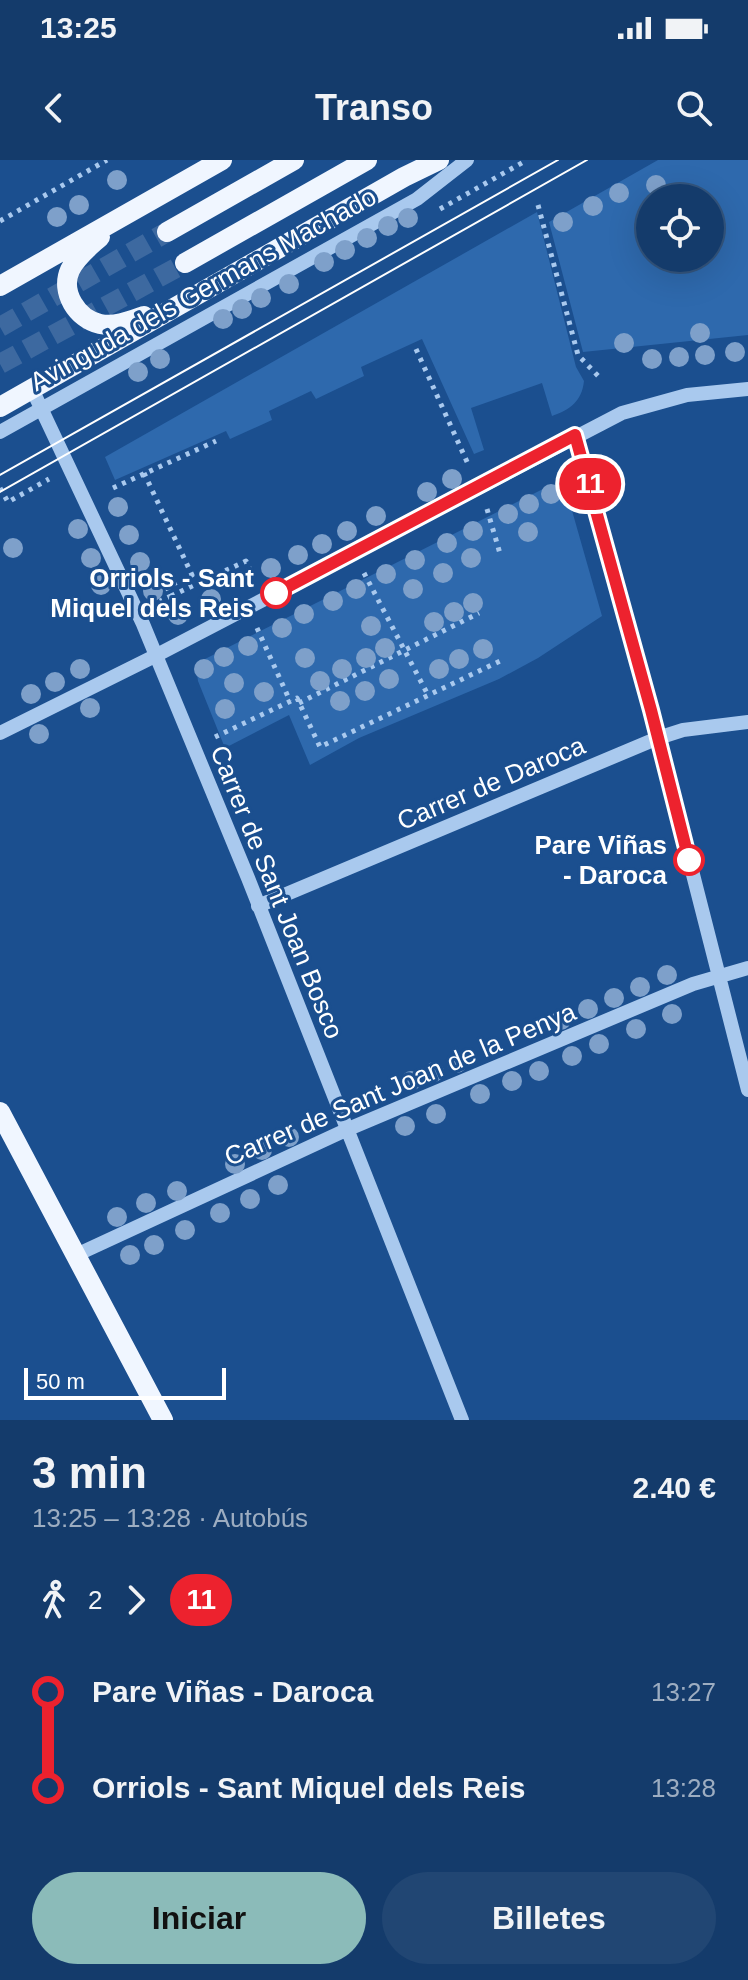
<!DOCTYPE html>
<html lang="es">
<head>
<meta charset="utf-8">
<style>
  :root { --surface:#143b6b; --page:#214673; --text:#f1f3f6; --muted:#9dadc1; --line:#33557e; --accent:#8bbbb9 }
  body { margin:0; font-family:Helvetica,sans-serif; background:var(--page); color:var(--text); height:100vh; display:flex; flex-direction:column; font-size:30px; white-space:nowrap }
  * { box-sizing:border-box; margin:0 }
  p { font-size:26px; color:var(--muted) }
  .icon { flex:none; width:44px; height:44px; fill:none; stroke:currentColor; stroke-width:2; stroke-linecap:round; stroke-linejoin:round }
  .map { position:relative; height:1260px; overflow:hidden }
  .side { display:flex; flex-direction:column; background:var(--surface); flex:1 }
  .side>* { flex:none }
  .badge { padding:0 16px; border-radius:26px; font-size:28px; line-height:52px }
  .fabs { position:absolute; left:636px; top:24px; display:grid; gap:16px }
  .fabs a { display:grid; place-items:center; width:88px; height:88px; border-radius:50%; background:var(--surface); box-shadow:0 8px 32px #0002,0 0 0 2px var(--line); font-size:40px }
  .scale { position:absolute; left:24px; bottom:20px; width:202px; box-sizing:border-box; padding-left:8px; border:4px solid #fff; border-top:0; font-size:22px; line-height:28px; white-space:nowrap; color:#fff; -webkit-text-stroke:6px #1b4f8f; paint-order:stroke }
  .map>.badge { position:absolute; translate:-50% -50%; box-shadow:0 0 0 4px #fff }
  .legs { display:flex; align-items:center; gap:12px; height:88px; padding:0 32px; font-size:26px }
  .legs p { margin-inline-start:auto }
  .head { display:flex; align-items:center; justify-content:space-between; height:136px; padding:0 32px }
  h1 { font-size:44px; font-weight:700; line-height:60px }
  .cta { display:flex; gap:16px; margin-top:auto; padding:16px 32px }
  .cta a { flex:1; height:92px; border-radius:48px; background:var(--accent); color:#111; font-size:32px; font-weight:700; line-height:92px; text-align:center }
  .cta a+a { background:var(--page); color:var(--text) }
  ul { padding:0 32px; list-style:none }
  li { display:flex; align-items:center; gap:28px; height:96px; font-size:30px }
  li i { display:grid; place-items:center; width:12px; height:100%; margin:0 10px; background:currentColor }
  li i::after { content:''; width:20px; height:20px; margin:-10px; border:6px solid; border-radius:50%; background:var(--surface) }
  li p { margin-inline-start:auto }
  li:first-child i { background:linear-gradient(#0000 50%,currentColor 0) }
  li:last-child i { background:linear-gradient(currentColor 50%,#0000 0) }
  .status { display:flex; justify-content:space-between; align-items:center; height:56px; padding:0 40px; background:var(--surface); direction:ltr }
  .status svg { height:22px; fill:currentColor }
  header { display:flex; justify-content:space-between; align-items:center; height:104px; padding:0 32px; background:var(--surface); font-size:36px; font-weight:700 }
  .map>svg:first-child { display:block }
  .green { fill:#2e69ad; fill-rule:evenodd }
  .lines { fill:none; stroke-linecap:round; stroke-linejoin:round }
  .major-tunnel { stroke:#3d69a0; stroke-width:20; stroke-dasharray:20 10; stroke-linecap:butt }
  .path { stroke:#a9c9ee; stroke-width:5; stroke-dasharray:4 6; stroke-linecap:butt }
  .minor { stroke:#a9c9ee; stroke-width:14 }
  .major { stroke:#f0f6ff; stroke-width:20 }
  .tram { stroke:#fff; stroke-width:2 }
  .tree { fill:#7ea0ca }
  .line-1-casing { stroke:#fff; stroke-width:18 }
  .line-1 { stroke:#ed222e; stroke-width:12 }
  .stop-1-dot { fill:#fff; stroke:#ed222e; stroke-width:4 }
  .labels { text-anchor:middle; stroke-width:6; stroke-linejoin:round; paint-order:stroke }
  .street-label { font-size:26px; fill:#fff; stroke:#1b4f8f }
  .stop-label { font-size:26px; font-weight:bold; fill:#fff; stroke:#1b4f8f; text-anchor:end }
</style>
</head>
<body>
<div class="status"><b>13:25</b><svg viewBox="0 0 49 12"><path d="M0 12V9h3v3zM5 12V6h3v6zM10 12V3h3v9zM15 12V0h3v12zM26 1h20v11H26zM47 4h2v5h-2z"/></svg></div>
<header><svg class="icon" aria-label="back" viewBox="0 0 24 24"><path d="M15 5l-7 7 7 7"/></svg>Transo<svg class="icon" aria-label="search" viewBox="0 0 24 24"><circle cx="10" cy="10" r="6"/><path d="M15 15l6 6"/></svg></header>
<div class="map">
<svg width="748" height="1260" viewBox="0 0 748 1260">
  <rect width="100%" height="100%" fill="#1b4f8f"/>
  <path class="green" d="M658 0H748V175L583 192 549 62ZM650 38H710V98H650Z
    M537 52 576 207 584 221C582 241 570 250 552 256L542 223 471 248 484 290 474 294 422 179 361 207 364 216 316 239 311 231 269 251 272 260 230 279 226 271 115 320 105 297Z
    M549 326 561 329 569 340 602 456 538 498 499 519 359 578 310 605 289 555 225 588 198 521 197 513 205 499Z"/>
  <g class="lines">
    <path class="major-tunnel" d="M0 167 167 72
      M0 204 185 103"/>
    <path class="path" d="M538 45 578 195 601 219
      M440 49 527 0
      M0 61 107 0
      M416 189 468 304
      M144 313 192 415 167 427 171 436 160 441
      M0 328 8 342 49 319
      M113 328 216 281
      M487 349 501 397
      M224 411 230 423
      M364 413 428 535
      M171 436 246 401 251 412
      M257 468 290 541
      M299 543 479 453
      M215 577 297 538 320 587 500 501"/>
    <path class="minor" d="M32 229 143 464 248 718 462 1260
      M0 272 417 39 467 0
      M575 275 651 550 748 930
      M0 573 155 496 622 253 687 235 748 229
      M258 746 658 578 683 570 748 562
      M76 1095 346 970 693 824 748 808"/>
    <path class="major" d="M167 72 294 0
      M100 77C89 87 76 97 70 110 60 132 77 159 100 164 115 167 130 161 144 156
      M185 103 367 0
      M0 126 222 0
      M0 247 404 17 439 0
      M0 952 163 1260"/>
    <path class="tram" d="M0 315 558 0
      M0 332 587 0"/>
  </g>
  <g class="tree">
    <circle cx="117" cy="20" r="10"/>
    <circle cx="656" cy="25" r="10"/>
    <circle cx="619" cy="33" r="10"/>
    <circle cx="79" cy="45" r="10"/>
    <circle cx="593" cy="46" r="10"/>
    <circle cx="57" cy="57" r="10"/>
    <circle cx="408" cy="58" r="10"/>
    <circle cx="563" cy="62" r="10"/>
    <circle cx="388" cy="66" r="10"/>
    <circle cx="367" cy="78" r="10"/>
    <circle cx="345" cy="90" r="10"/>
    <circle cx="324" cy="102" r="10"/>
    <circle cx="289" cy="124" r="10"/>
    <circle cx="261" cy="138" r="10"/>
    <circle cx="242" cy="149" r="10"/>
    <circle cx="223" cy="159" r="10"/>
    <circle cx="700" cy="173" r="10"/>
    <circle cx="624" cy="183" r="10"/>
    <circle cx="735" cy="192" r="10"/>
    <circle cx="705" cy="195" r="10"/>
    <circle cx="679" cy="197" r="10"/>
    <circle cx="160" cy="199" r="10"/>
    <circle cx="652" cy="199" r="10"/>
    <circle cx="138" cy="212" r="10"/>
    <circle cx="452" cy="319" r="10"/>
    <circle cx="427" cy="332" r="10"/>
    <circle cx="551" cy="334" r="10"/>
    <circle cx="529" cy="344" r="10"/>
    <circle cx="118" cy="347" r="10"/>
    <circle cx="508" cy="354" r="10"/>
    <circle cx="376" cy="356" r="10"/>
    <circle cx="78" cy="369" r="10"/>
    <circle cx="347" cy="371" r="10"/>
    <circle cx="473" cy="371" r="10"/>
    <circle cx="528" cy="372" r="10"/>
    <circle cx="129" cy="375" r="10"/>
    <circle cx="447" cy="383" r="10"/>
    <circle cx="322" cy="384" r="10"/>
    <circle cx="13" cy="388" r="10"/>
    <circle cx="298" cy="395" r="10"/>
    <circle cx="91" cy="398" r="10"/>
    <circle cx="471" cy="398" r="10"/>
    <circle cx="415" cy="400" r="10"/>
    <circle cx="140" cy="402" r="10"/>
    <circle cx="271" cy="408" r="10"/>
    <circle cx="443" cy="413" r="10"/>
    <circle cx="386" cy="414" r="10"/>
    <circle cx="101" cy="425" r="10"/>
    <circle cx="356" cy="429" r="10"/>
    <circle cx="413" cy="429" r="10"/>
    <circle cx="153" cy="431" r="10"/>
    <circle cx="211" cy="439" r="10"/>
    <circle cx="333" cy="441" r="10"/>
    <circle cx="473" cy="443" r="10"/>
    <circle cx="454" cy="452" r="10"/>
    <circle cx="304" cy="454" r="10"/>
    <circle cx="178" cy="455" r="10"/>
    <circle cx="434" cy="462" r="10"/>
    <circle cx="371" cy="466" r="10"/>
    <circle cx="282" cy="468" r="10"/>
    <circle cx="248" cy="486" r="10"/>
    <circle cx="385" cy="488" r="10"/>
    <circle cx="483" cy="489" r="10"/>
    <circle cx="224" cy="497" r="10"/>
    <circle cx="305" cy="498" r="10"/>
    <circle cx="366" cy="498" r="10"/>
    <circle cx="459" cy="499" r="10"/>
    <circle cx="80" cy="509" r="10"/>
    <circle cx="204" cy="509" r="10"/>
    <circle cx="342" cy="509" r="10"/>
    <circle cx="439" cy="509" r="10"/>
    <circle cx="389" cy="519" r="10"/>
    <circle cx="320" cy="521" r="10"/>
    <circle cx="55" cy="522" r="10"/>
    <circle cx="234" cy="523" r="10"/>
    <circle cx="365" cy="531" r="10"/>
    <circle cx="264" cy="532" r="10"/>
    <circle cx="31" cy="534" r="10"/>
    <circle cx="340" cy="541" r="10"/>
    <circle cx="90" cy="548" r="10"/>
    <circle cx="225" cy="549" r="10"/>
    <circle cx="39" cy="574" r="10"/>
    <circle cx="667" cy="815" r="10"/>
    <circle cx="640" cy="827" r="10"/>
    <circle cx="614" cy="838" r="10"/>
    <circle cx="588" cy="849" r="10"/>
    <circle cx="672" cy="854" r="10"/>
    <circle cx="561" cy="860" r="10"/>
    <circle cx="636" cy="869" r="10"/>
    <circle cx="599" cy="884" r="10"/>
    <circle cx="572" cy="896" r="10"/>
    <circle cx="457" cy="903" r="10"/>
    <circle cx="539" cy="911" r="10"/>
    <circle cx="434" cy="912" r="10"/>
    <circle cx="411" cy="921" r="10"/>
    <circle cx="512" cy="921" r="10"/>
    <circle cx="480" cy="934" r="10"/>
    <circle cx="436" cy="954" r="10"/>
    <circle cx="405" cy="966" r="10"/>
    <circle cx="289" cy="977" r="10"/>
    <circle cx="262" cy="990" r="10"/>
    <circle cx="235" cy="1004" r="10"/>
    <circle cx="278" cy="1025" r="10"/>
    <circle cx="177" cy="1031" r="10"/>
    <circle cx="250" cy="1039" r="10"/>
    <circle cx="146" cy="1043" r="10"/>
    <circle cx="220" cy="1053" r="10"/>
    <circle cx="117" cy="1057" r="10"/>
    <circle cx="185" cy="1070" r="10"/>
    <circle cx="154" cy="1085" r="10"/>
    <circle cx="130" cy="1095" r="10"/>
  </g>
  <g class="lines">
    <defs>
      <path id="line-1" d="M276 433 575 275 651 550 689 700"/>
    </defs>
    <use href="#line-1" class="line-1-casing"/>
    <use href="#line-1" class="line-1"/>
  </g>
  <g class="stop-1-dot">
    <circle cx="276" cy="433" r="14"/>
    <circle cx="689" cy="700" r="14"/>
  </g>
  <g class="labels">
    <g class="street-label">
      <text transform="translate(203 129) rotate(-29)" y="9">Avinguda dels Germans Machado</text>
      <text transform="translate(491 623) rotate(-23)" y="9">Carrer de Daroca</text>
      <text transform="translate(277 732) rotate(68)" y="9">Carrer de Sant Joan Bosco</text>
      <text transform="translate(400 924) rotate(-23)" y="9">Carrer de Sant Joan de la Penya</text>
    </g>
    <g class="stop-label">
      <text x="254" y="427">Orriols - Sant<tspan x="254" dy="30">Miquel dels Reis</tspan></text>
      <text x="667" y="694">Pare Viñas<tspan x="667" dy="30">- Daroca</tspan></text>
    </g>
  </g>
</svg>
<div class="fabs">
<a><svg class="icon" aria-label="locate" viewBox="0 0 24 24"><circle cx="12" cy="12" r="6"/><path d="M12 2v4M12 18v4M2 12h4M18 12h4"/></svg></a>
</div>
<div class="scale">50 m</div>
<b class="badge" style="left:590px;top:324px;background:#ed222e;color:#fff">11</b>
</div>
<section class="side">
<div class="head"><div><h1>3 min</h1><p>13:25 – 13:28 · Autobús</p></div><b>2.40 €</b></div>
<div class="legs"><svg class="icon" aria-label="walk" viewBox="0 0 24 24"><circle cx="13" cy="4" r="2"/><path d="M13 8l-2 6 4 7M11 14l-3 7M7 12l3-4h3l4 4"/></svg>2<svg class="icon" aria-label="forward" viewBox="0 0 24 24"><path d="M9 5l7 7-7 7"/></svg><b class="badge" style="background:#ed222e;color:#fff">11</b></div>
<ul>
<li><i style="color:#ed222e"></i><b>Pare Viñas - Daroca</b><p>13:27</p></li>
<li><i style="color:#ed222e"></i><b>Orriols - Sant Miquel dels Reis</b><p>13:28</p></li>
</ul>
<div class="cta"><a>Iniciar</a><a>Billetes</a></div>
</section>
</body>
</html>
